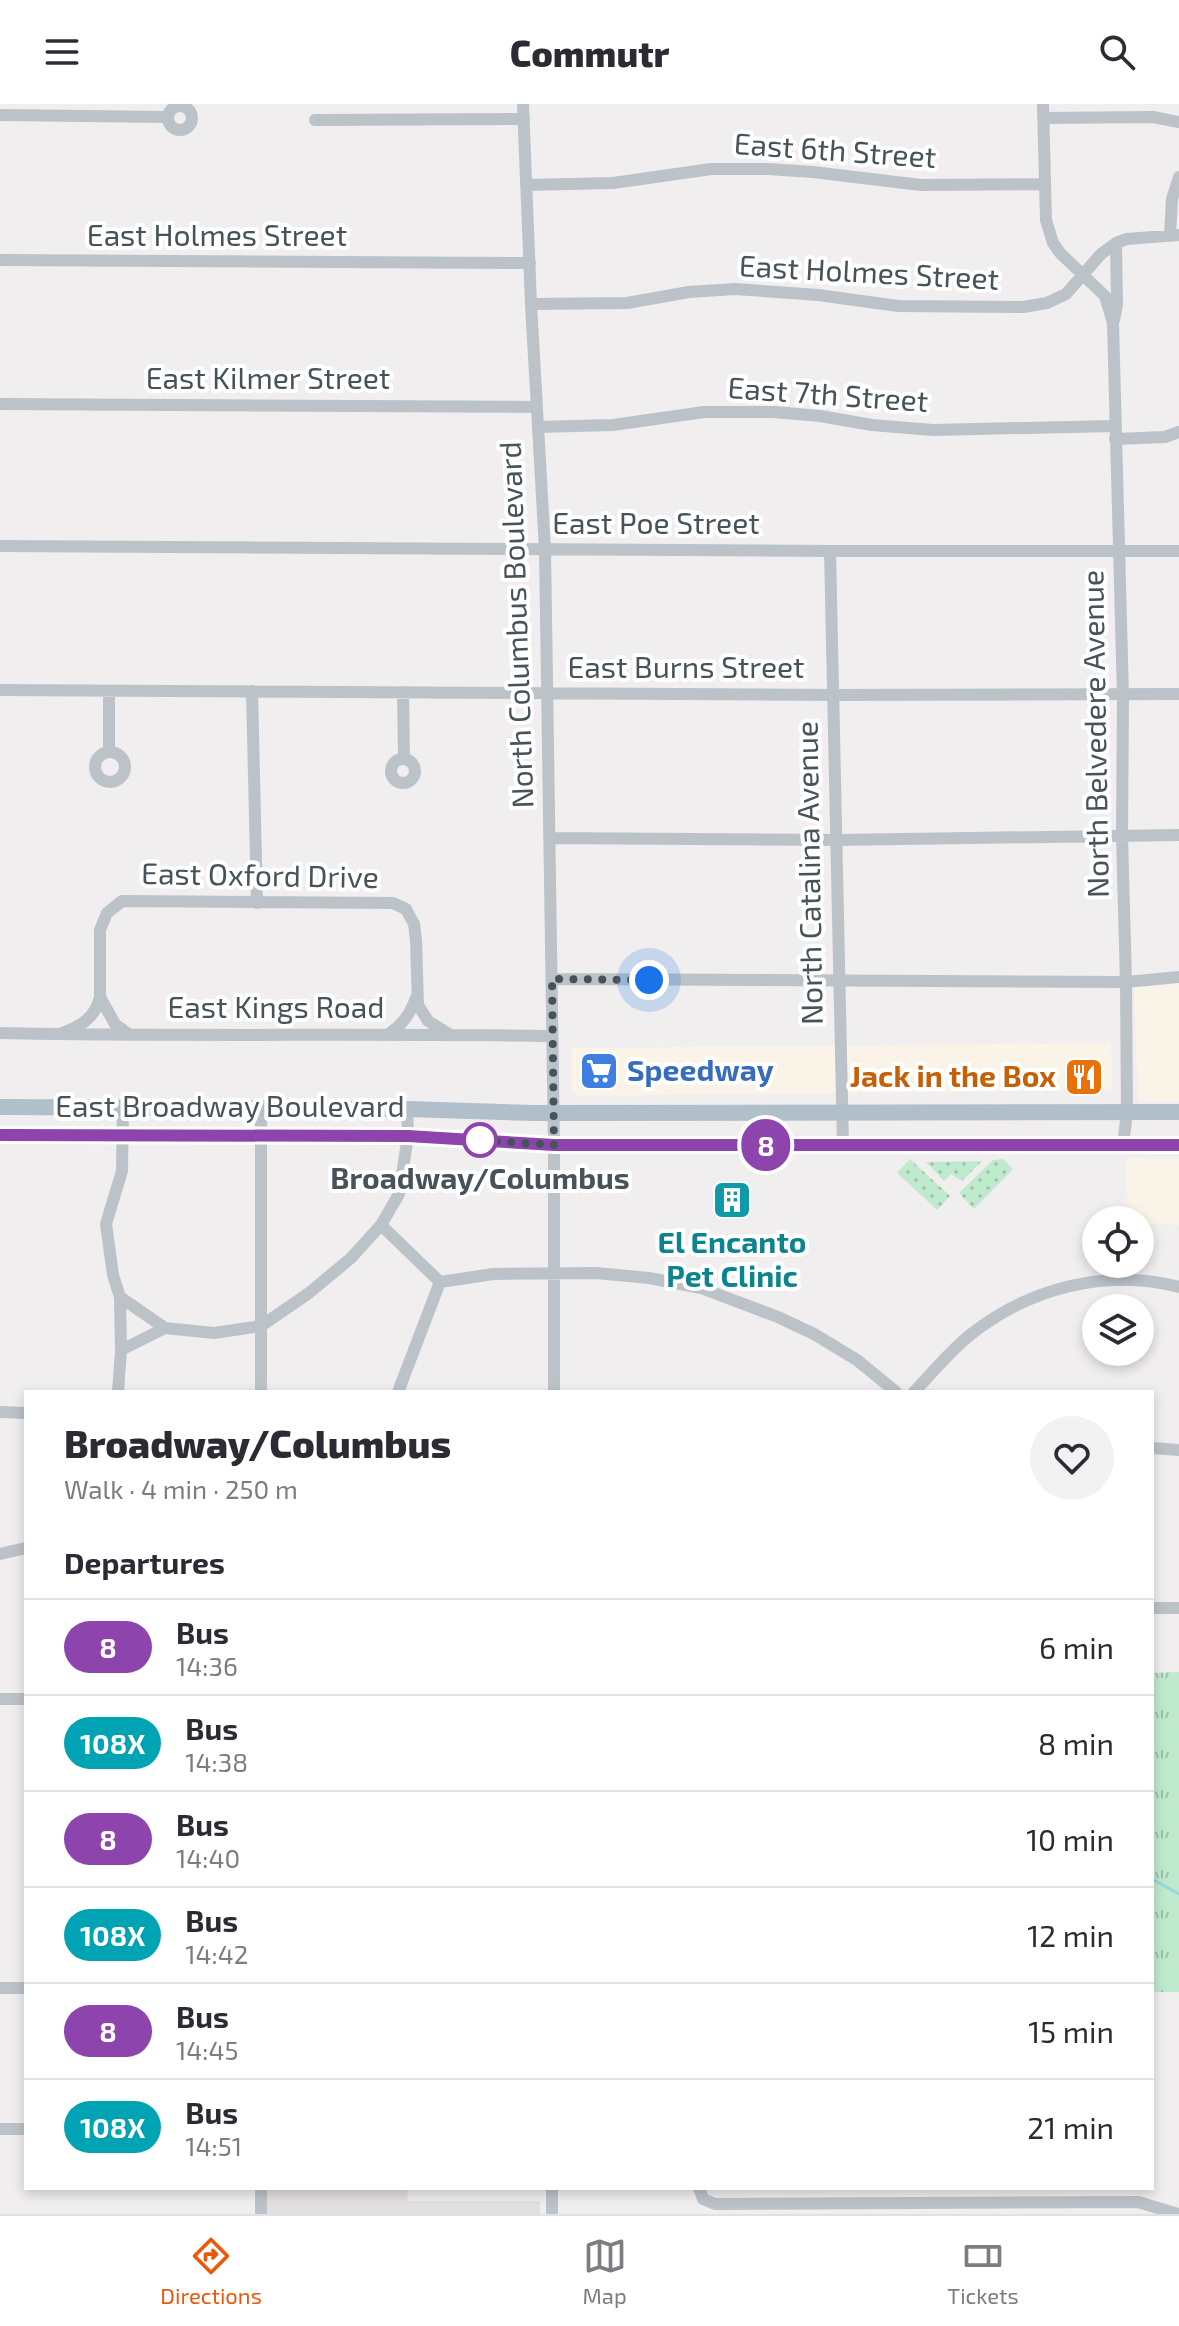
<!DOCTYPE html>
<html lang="en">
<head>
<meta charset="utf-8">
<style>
  :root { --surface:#fff; --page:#f2f2f3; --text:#2b2b33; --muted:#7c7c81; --line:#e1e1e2; --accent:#ea580c }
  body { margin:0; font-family:"Exo 2",sans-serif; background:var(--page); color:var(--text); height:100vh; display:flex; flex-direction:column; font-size:30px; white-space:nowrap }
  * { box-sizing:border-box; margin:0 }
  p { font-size:26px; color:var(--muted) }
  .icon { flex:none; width:44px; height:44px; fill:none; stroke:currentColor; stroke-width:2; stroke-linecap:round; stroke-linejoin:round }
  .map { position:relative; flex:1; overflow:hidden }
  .panel { position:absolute; left:24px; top:1286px; width:1130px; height:800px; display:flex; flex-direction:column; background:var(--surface); border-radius:0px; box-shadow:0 4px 12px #0003 }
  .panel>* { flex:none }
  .badge { padding:0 16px; border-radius:26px; font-size:28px; line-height:52px }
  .controls { position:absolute; left:1082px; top:1102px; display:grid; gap:16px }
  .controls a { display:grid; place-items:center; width:72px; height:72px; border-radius:50%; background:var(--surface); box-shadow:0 4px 12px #0003; font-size:40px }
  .you { position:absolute; width:40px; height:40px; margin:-20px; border:6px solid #fff; border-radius:50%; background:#1a73e8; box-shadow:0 0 0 12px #1a73e833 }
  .map>.badge { position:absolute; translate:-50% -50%; box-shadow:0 0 0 4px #fff }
  h2 { padding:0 40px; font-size:30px; line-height:72px }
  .round { display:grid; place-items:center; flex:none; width:84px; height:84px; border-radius:42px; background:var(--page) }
  .headline { display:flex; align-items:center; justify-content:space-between; height:136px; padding:0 40px }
  h1 { font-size:38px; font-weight:800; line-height:60px }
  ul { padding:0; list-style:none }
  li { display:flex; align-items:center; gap:24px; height:96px; padding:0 40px; border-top:2px solid var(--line) }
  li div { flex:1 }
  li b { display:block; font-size:30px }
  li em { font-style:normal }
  li .badge { min-width:88px; font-weight:700; text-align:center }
  header { display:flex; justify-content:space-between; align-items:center; height:104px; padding:0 40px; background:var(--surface); font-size:36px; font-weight:800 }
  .dock { display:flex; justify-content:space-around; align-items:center; height:112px; border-top:2px solid var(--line); background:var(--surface); font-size:22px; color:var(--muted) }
  .dock a { display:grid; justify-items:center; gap:4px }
  .dock .current { color:var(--accent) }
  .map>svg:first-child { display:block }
  .commercial { fill:#faf3e8 }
  .education { fill:#e1dfdf }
  .grass { fill:url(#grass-dots) }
  .park { fill:url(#park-tufts) }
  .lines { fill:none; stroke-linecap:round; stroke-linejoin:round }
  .stream { stroke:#92d9e3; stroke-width:3 }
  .minor { stroke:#bbc3c9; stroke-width:12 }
  .major { stroke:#b0bfca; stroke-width:16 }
  .line-casing { stroke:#fff; stroke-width:18 }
  .line { stroke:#8e44ad; stroke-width:12 }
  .walk { stroke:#485359; stroke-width:8; stroke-dasharray:0 14.4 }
  .stop-dot { fill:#fff; stroke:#8e44ad; stroke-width:4 }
  .labels { text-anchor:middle; stroke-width:8; stroke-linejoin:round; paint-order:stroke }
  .street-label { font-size:30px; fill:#485359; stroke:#fff }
  .shop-label { font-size:30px; font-weight:bold; fill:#366cbe; stroke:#fff; text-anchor:start }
  .food-label { font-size:30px; font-weight:bold; fill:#c56008; stroke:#fff; text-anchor:end }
  .stop-label { font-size:30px; font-weight:bold; fill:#485359; stroke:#fff }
  .culture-label { font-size:30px; font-weight:bold; fill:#0d838f; stroke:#fff }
</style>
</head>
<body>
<header><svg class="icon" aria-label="menu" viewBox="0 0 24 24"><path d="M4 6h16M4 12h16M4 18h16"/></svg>Commutr<svg class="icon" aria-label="search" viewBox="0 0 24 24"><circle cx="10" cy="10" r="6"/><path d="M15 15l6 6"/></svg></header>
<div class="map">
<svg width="1179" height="2110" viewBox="0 0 1179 2110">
  <defs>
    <pattern id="grass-dots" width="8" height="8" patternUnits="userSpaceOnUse" patternTransform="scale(2)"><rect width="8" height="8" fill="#c0eacd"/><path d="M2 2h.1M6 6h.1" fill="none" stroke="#9ec0a9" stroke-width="1.8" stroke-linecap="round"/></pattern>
    <pattern id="park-tufts" width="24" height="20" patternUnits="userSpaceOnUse" patternTransform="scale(2)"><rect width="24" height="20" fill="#c0eacd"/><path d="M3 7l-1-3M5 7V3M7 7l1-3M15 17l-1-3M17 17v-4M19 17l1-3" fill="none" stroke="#9ec0a9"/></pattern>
  </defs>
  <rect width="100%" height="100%" fill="#f0eeee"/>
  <path class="commercial" d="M1179 878V997H1138L1134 882Z
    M1111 939 1112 983 1107 986 578 992 572 988V944Z
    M1126 1054 1179 1055V1121L1140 1120V1116H1128Z"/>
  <path class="education" d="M261 2084H407L408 2097H540V2110H261Z"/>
  <path class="grass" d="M910 1055 950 1092 937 1106 897 1069Z
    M1003 1055 1013 1065 974 1105 959 1089 993 1056Z
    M982 1057 962 1077 951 1070 944 1077 926 1058Z"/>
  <path class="park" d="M1179 1568V1888H1152V1569Z"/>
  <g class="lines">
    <path class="stream" d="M1152 1775 1179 1790"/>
    <path class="minor" d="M523 0 531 200 545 445 554 1041V1288
      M1043 0 1046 116 1053 139 1061 150 1105 192 1113 219 1123 592 1122 732 1126 878 1127 1009 1123 1041
      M168 14a12 12 0 1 1 24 0a12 12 0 1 1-24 0Z
      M0 11 167 13
      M1043 14 1153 13 1179 18
      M315 16 524 15
      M526 81 613 79 711 65H768L813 68 921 81 1044 80
      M1170 131 1172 95 1179 73
      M0 156 530 159
      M531 200 627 199 689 188 735 185 818 191 898 202 1023 203 1047 199 1066 190 1101 150 1116 139 1127 135 1179 131
      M1114 216 1117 201 1116 139
      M0 300 537 303
      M538 323 613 321 704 308H774L820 312 872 321 933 326 1114 322
      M1115 335 1165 333 1179 328
      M0 442 830 447H1179
      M830 447 843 1041
      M0 586 832 591 1179 590
      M109 587V648
      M252 587 257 799
      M403 588 404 655
      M95 663a15 15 0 1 1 30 0a15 15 0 1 1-30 0Z
      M391 667a12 12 0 1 1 24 0a12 12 0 1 1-24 0Z
      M549 734 836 736 1179 731
      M552 875 1126 878 1179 873
      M100 893 115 920 130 931
      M0 929C184 933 368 929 552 932
      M60 930C79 923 95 915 100 893V826L107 809 122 797 393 799 406 805 414 820 416 836 418 901 428 917 449 930
      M389 930C403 920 410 910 416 894
      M381 1121 440 1178
      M440 1178 493 1170 596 1169 649 1174 701 1184 778 1213 814 1230 857 1256 896 1288
      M120 1193 165 1224
      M121 1246 165 1224 214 1229 261 1222 309 1189 351 1154 381 1121 399 1090 408 1032 407 1005
      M118 1288 121 1246 120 1193 113 1171 106 1120 122 1067 123 1004
      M261 1288V1004
      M398 1288 440 1178
      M914 1288C932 1269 950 1247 970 1231 1029 1184 1106 1164 1179 1183
      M0 1308 26 1309
      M1152 1344 1179 1346
      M0 1450 26 1444
      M1152 1504H1179
      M0 1595H26
      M0 1884H26
      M0 2025H26
      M552 2084V2110
      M699 2084 703 2095 715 2100 1138 2098 1178 2110
      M261 2110V2084"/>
    <path class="major" d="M0 1003 407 1005 533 1009 1179 1008
      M0 1031 408 1032 554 1041H1179"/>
  </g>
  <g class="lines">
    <defs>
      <path id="line" d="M0 1031 408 1032 554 1041H1179"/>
    </defs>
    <use href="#line" class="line-casing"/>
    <use href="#line" class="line"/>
    <path class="walk" d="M480 1036H474L554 1041 552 875 649 876"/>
  </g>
  <defs>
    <symbol id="supermarket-square" viewBox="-11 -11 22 22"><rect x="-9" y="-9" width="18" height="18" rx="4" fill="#3f7fe0" stroke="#fff"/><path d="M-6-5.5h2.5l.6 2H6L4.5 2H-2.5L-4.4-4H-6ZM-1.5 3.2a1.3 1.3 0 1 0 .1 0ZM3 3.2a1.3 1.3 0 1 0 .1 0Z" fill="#fff"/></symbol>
    <symbol id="restaurant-square" viewBox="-11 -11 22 22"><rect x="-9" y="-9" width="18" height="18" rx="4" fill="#e8710a" stroke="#fff"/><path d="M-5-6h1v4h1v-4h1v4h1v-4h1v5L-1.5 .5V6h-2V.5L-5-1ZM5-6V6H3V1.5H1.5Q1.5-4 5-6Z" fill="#fff"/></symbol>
    <symbol id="building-square" viewBox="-11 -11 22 22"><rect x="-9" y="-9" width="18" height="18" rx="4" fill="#0f9aa8" stroke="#fff"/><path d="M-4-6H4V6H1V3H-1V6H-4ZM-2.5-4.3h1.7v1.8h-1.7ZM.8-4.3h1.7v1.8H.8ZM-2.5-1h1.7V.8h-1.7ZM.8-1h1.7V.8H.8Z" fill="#fff"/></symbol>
  </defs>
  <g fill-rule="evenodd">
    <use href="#supermarket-square" x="577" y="945" width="44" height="44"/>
    <use href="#restaurant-square" x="1062" y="951" width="44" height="44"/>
    <use href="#building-square" x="710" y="1074" width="44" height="44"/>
  </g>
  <circle class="stop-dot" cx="480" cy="1036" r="16"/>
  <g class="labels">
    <g class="street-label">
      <text transform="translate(835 47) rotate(4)" y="10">East 6th Street</text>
      <text x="217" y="142">East Holmes Street</text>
      <text transform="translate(869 169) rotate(3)" y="10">East Holmes Street</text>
      <text x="268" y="285">East Kilmer Street</text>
      <text transform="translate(828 291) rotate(4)" y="10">East 7th Street</text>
      <text x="656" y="430">East Poe Street</text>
      <text transform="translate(517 521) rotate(-92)" y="10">North Columbus Boulevard</text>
      <text x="686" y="574">East Burns Street</text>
      <text transform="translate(1096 630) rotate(-91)" y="10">North Belvedere Avenue</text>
      <text transform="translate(810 769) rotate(-91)" y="10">North Catalina Avenue</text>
      <text transform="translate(260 772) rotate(1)" y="10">East Oxford Drive</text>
      <text x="276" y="914">East Kings Road</text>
      <text x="230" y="1013">East Broadway Boulevard</text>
    </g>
    <g class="shop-label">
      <text x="627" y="977">Speedway</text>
    </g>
    <g class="food-label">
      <text x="1056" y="983">Jack in the Box</text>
    </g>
    <g class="stop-label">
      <text x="480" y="1085">Broadway/Columbus</text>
    </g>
    <g class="culture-label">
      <text x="732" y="1149">El Encanto<tspan x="732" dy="34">Pet Clinic</tspan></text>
    </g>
  </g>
</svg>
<div class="controls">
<a><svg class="icon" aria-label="locate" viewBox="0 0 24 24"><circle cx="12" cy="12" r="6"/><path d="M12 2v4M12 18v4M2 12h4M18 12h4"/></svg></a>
<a><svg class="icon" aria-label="layers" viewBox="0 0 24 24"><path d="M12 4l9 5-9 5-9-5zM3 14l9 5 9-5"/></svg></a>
</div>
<div class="you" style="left:649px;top:876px"></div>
<b class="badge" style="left:766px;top:1041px;background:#8e44ad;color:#fff">8</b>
<section class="panel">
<div class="headline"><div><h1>Broadway/Columbus</h1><p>Walk · 4 min · 250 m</p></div><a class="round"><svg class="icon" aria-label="heart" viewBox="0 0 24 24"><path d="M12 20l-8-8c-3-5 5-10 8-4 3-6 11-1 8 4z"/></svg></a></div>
<h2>Departures</h2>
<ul>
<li><span class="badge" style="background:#8e44ad;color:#fff">8</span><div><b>Bus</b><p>14:36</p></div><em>6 min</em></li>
<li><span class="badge" style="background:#00a3b4;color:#fff">108X</span><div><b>Bus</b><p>14:38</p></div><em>8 min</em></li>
<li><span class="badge" style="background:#8e44ad;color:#fff">8</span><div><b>Bus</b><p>14:40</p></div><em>10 min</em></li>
<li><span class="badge" style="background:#00a3b4;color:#fff">108X</span><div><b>Bus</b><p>14:42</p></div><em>12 min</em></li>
<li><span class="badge" style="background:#8e44ad;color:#fff">8</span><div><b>Bus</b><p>14:45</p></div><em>15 min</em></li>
<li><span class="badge" style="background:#00a3b4;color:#fff">108X</span><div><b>Bus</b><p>14:51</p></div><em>21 min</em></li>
</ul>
</section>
</div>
<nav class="dock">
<a class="current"><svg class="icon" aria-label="directions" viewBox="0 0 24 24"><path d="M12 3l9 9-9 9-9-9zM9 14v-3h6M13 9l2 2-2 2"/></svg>Directions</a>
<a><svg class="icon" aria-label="map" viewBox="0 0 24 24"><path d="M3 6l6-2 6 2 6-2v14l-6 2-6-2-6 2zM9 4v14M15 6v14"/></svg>Map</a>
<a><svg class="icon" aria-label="tickets" viewBox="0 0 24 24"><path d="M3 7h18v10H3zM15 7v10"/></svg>Tickets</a>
</nav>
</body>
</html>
